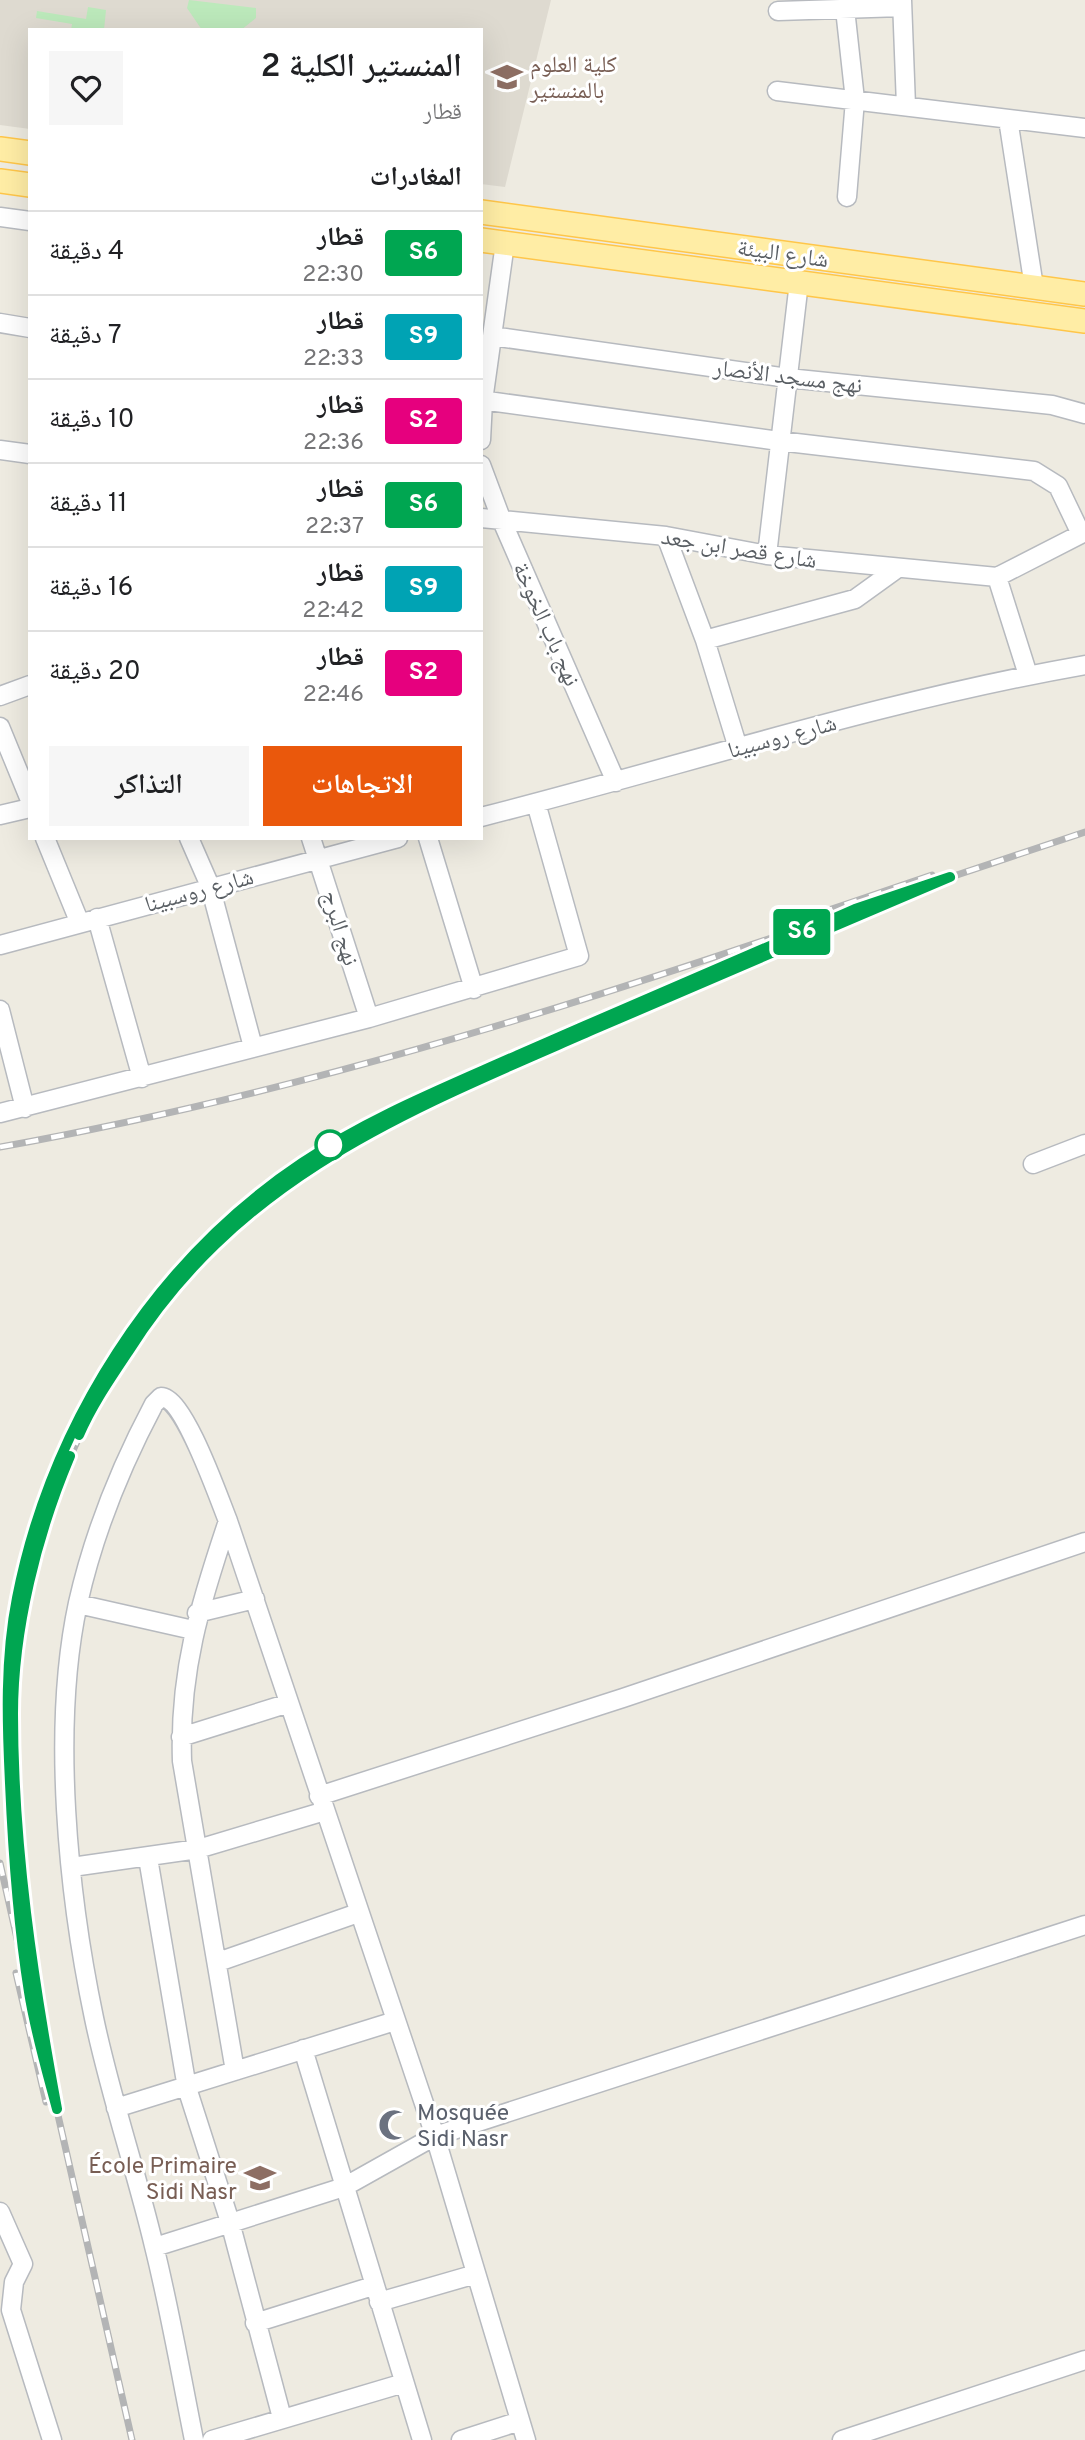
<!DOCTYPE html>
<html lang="ar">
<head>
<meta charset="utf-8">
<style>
  :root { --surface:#fff; --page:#f6f6f6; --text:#202124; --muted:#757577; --line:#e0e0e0; --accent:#ea580c }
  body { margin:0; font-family:Overpass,"Noto Naskh Arabic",sans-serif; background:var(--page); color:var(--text); direction:rtl; height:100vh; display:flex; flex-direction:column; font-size:26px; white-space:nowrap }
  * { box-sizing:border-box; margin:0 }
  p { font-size:23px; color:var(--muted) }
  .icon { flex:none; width:38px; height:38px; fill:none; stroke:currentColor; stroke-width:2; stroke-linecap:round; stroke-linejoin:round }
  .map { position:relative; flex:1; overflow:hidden; direction:ltr }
  .drawer { position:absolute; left:28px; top:28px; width:455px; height:812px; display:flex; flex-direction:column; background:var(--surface); border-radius:0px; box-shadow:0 7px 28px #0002; direction:rtl }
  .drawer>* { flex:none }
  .badge { padding:0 14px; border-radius:5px; font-size:24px; line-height:46px }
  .map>.badge { position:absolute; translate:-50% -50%; box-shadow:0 0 0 4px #fff }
  h2 { padding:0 21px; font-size:26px; line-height:63px }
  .round { display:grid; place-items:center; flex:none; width:74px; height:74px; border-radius:0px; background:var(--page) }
  .head { display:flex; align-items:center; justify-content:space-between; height:119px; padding:0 21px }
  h1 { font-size:33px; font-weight:600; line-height:52px }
  .cta { display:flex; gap:14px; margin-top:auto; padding:14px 21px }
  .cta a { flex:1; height:80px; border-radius:0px; background:var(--accent); color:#fff; font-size:28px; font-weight:600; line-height:80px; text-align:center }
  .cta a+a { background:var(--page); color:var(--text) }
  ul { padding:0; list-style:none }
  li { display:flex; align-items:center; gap:21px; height:84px; padding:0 21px; border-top:2px solid var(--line) }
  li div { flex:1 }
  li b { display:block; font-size:26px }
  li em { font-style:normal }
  li .badge { min-width:77px; font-weight:700; text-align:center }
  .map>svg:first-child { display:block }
  .education { fill:#dedad0 }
  .green { fill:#bce9bb }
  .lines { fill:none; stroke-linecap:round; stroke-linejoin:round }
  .minor-casing { stroke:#b7babf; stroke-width:21 }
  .major-casing { stroke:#ffc649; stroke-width:26 }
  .minor { stroke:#fff; stroke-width:18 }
  .major { stroke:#ffeda5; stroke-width:23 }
  .rail-casing { stroke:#b3b4b5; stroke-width:7 }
  .rail { stroke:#fff; stroke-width:4.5; stroke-dasharray:13; stroke-linecap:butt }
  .line-casing { stroke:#fff; stroke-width:16 }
  .line { stroke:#00a651; stroke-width:10 }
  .stop-dot { fill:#fff; stroke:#00a651; stroke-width:3.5 }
  .labels { text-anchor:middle; stroke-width:6; stroke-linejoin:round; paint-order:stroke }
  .education-label { font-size:23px; fill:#785e54; stroke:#fff; text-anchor:start }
  .street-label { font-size:23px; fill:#5a5f64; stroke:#fff }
  .worship-label { font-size:23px; fill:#5b616d; stroke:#fff; text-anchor:start }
</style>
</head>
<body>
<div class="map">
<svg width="1085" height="2440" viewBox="0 0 1085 2440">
  <rect width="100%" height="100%" fill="#eeebe1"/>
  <path class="education" d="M0 0H551L505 187 481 184V30H30V129L0 125Z"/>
  <path class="green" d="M189 0 256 8V18L241 30H202L187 8Z
    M88 7 106 10 104 30H71L72 24 36 18 37 11 86 19Z"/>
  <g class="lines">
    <defs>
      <path id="minor" d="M902 0 906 106
        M845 9 855 100 847 197
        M778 11 902 7
        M777 91 1085 128
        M1008 119 1034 287
        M0 217 30 221
        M0 323 30 328
        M492 336 788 378 1052 405 1085 414
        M481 400 779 441 1034 471 1058 486 1081 534
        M481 440 483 401 505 243
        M0 450 30 454
        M481 465 502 521 616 782
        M481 518 666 536 767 555 997 577
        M666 536 705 640 738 748
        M767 555 799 282
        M997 577 1028 675
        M997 577 1085 532
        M705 640 855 599 898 568
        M0 696 30 685
        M0 727 30 800
        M0 815 30 808
        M481 817C682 766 880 701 1085 665
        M45 838 79 921
        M189 838 210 886 253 1047
        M311 838 369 1018
        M428 838 474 989
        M97 918 142 1078
        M0 945 398 838
        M0 1010 25 1108
        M0 1113 369 1018 579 956 536 803
        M1033 1164 1085 1144
        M228 1521C200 1604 179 1672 182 1761L235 2071
        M78 1604 193 1630
        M197 1613 255 1599
        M181 1737 289 1703
        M319 1796 623 1698 1085 1542
        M148 1858 187 2088 230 2222 282 2418
        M72 1867 198 1849 325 1811
        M218 1962 358 1913
        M303 2049 422 2440
        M116 2108 395 2021
        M0 2212 23 2264 14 2282 11 2310 52 2440
        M155 2247 344 2187 435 2136 1085 1925
        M379 2302 476 2274
        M255 2323 373 2286
        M194 2440C181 2375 170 2310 154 2246 136 2170 110 2095 94 2018 68 1894 51 1728 78 1603 94 1532 120 1468 154 1404L161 1397C184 1397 219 1499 228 1521L435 2136 526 2440
        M212 2440 404 2383
        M461 2440 520 2421
        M842 2440 1085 2360"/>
      <path id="major" d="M0 149 30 153
        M0 181 30 185
        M481 212 1085 294
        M481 240 1085 321"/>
    </defs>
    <use href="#minor" class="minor-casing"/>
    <use href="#major" class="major-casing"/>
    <use href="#minor" class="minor"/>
    <use href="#major" class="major"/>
    <defs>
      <path id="rail" d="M942 880 1085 832
        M820 913 932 875
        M0 1147C286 1096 562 1010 836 916
        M0 1863 27 1983
        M16 1973 46 2102
        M55 2102 132 2440
        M57 2109C39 2007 24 1904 18 1800 16 1771 12 1741 13 1712 19 1519 106 1332 255 1208 306 1166 362 1136 420 1106L950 877"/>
    </defs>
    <use href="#rail" class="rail-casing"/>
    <use href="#rail" class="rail"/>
  </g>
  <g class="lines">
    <defs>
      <path id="line" d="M70 1456C37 1534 13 1629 13 1714 13 1846 33 1980 57 2109 47 2071 35 2031 29 1992 18 1923 13 1852 10 1783 7 1722 5 1658 17 1598 51 1425 155 1261 302 1163 369 1118 444 1088 518 1055 614 1013 710 972 807 930L855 909 950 877C832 927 715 977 597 1028 412 1109 241 1173 128 1352 110 1379 92 1405 79 1435"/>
    </defs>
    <use href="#line" class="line-casing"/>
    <use href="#line" class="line"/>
  </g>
  <defs>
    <symbol id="university-bare" viewBox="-9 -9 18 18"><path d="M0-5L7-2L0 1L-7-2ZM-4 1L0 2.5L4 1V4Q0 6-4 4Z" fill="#8d6e63" stroke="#fff" stroke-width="2.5" paint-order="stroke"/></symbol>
    <symbol id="mosque-bare" viewBox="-9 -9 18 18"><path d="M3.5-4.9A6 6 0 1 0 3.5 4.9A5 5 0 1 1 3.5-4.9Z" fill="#6b7280" stroke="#fff" stroke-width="2.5" paint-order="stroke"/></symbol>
    <symbol id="school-bare" viewBox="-9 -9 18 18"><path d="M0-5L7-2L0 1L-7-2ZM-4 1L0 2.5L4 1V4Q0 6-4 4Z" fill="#8d6e63" stroke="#fff" stroke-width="2.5" paint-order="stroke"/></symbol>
  </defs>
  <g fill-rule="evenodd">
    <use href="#university-bare" x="485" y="55" width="44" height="44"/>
    <use href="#mosque-bare" x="372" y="2103" width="44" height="44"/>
    <use href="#school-bare" x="238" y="2156" width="44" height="44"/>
  </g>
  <circle class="stop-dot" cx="330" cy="1145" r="14"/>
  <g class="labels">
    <g class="education-label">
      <text x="530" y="72">كلية العلوم<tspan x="530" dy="26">بالمنستير</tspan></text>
      <text x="237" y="2173" text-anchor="end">École Primaire<tspan x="237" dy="26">Sidi Nasr</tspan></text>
    </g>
    <g class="street-label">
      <text transform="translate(783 253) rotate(8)" y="8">شارع البيئة</text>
      <text transform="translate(788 376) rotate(7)" y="8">نهج مسجد الأنصار</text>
      <text transform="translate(739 548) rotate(9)" y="8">شارع قصر ابن جعد</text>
      <text transform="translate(547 624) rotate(66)" y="8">نهج باب الخوخة</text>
      <text transform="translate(782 736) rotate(-15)" y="8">شارع روسبينا</text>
      <text transform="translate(199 890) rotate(-15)" y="8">شارع روسبينا</text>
      <text transform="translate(341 928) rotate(73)" y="8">نهج البرج</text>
    </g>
    <g class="worship-label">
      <text x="417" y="2120">Mosquée<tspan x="417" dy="26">Sidi Nasr</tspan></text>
    </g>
  </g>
</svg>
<b class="badge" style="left:802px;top:932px;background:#00a651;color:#fff">S6</b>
<section class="drawer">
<div class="head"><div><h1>المنستير الكلية 2</h1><p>قطار</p></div><a class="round"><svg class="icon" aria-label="heart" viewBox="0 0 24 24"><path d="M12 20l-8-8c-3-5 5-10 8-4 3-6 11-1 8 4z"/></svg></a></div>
<h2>المغادرات</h2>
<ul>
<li><span class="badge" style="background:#00a651;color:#fff">S6</span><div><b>قطار</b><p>22:30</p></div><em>4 دقيقة</em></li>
<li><span class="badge" style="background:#00a3b4;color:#fff">S9</span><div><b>قطار</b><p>22:33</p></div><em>7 دقيقة</em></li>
<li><span class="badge" style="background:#e6007e;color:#fff">S2</span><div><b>قطار</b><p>22:36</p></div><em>10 دقيقة</em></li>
<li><span class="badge" style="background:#00a651;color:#fff">S6</span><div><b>قطار</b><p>22:37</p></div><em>11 دقيقة</em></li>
<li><span class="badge" style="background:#00a3b4;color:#fff">S9</span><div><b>قطار</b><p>22:42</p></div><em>16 دقيقة</em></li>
<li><span class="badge" style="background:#e6007e;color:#fff">S2</span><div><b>قطار</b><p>22:46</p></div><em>20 دقيقة</em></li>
</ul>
<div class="cta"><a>الاتجاهات</a><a>التذاكر</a></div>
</section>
</div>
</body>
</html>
